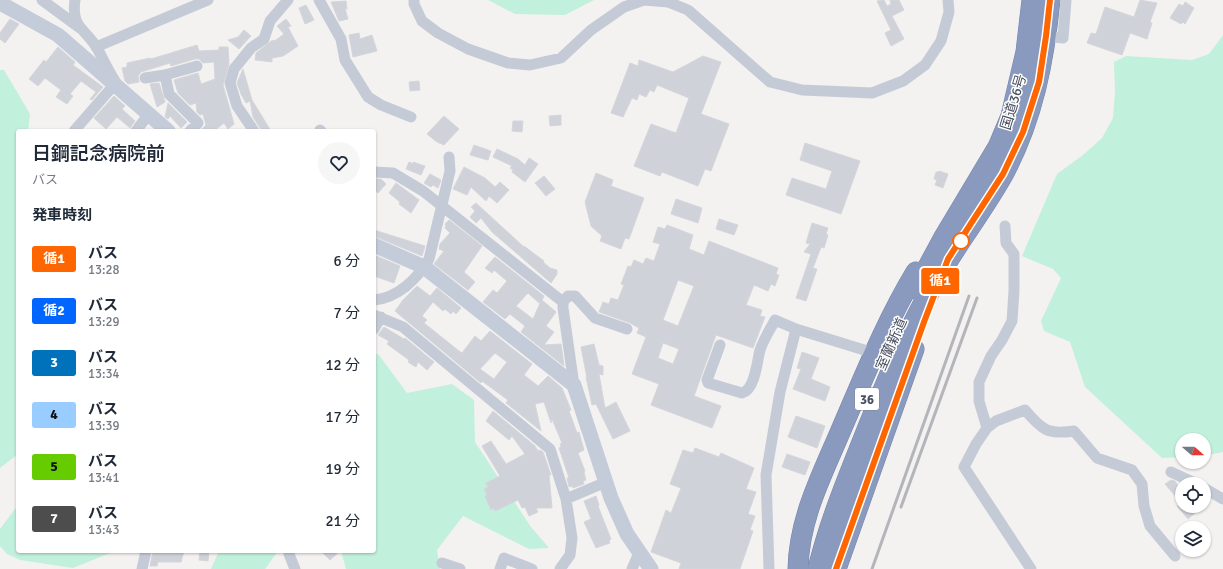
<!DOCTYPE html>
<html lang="ja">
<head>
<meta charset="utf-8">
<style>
  :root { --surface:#fff; --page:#f6f6f7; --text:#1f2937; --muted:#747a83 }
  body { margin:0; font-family:Signika,"Noto Sans JP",sans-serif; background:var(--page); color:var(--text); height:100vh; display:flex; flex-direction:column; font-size:15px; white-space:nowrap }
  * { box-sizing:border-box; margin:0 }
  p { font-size:13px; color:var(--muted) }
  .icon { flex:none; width:22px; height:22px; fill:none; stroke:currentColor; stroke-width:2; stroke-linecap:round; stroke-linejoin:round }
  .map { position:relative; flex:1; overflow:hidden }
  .drawer { position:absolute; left:16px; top:129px; width:360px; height:424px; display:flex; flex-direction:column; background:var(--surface); border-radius:4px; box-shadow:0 1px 3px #0004 }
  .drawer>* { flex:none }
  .badge { padding:0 8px; border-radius:3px; font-size:14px; line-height:26px }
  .needle { width:26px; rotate:110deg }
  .controls { position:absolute; left:1175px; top:433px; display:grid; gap:8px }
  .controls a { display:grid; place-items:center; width:36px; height:36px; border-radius:50%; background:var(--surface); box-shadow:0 1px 3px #0004; font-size:20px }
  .map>.badge { position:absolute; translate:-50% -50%; box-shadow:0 0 0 2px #fff }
  h2 { padding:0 16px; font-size:15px; line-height:36px }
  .round { display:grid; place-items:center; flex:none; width:42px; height:42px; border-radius:21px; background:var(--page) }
  .headline { display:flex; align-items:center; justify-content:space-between; height:68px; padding:0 16px }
  h1 { font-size:19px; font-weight:600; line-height:30px }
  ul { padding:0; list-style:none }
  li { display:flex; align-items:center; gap:12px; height:52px; padding:0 16px }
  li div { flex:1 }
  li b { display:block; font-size:15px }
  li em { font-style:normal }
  li .badge { min-width:44px; font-weight:700; text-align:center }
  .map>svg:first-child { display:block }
  .green { fill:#c1f0dc }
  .building { fill:#d0d2d9; stroke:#d5d6dc; fill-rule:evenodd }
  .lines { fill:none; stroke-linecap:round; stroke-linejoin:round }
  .highway-casing { stroke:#7584ab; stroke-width:21 }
  .street { stroke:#c5cbd6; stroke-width:11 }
  .secondary { stroke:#c4cbd9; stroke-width:15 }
  .highway { stroke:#8a9abf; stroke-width:20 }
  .rail { stroke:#b3b5bb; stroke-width:3 }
  .line-casing { stroke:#fff; stroke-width:9 }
  .line { stroke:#f60; stroke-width:6 }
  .stop-dot { fill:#fff; stroke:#f60; stroke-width:2 }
  .labels { text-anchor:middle; stroke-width:3; stroke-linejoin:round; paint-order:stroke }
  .shield { fill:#fff; stroke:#80848f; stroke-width:1 }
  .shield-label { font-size:13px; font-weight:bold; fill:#49505f }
  .street-label { font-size:14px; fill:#49505f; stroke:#fff }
</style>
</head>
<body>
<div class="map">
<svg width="1223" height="569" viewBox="0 0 1223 569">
  <rect width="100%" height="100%" fill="#f4f2f1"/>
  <path class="green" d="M488 0H594L565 15 515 14Z
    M1223 35V452L1204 456V440H1182V457L1162 458 1085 387 1070 342 1044 331 1041 321 1061 278 1053 269 1022 256 1057 174 1083 155 1102 138 1113 118 1115 91 1114 62 1126 56 1192 60 1209 54Z
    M0 70H4L30 114 28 131H18V454L0 468Z
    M374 352 379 355 407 393 452 384 474 400 475 442 531 527 549 548 529 549 463 516 437 550 440 569H346L341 551H374Z
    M18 505V551H115L73 568 20 560 7 554 0 546V529Z
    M219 551H278L265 569H211Z"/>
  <path class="building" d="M884 0 887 6 891 4 890 0H899L904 10 892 16 904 39 891 46 885 33 891 30 877 1Z
    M1140 0 1157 3 1150 22 1152 23 1147 39 1130 33 1122 55 1087 43 1091 33 1096 34 1105 7 1134 17Z
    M346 1 347 9H345L348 19 339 21 331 2Z
    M1185 2 1194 8 1185 24 1183 22 1181 24 1170 18 1179 4 1183 6Z
    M306 5 314 20 305 24 299 8Z
    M10 19 19 24 5 43 0 39V33Z
    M286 19 291 26 288 27 298 46 283 56 272 58V62L255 60 256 53 271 41 276 40 284 34 277 26Z
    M244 30 251 36 239 49 228 40 238 37Z
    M359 33 360 39 372 35 377 51 353 57 349 35Z
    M197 45 199 51 219 50V47H228L229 64 223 85 234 124 228 129 224 123 214 131H200L206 125 203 114 200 115 197 112 196 103 190 105 178 93 174 80 198 73 201 84 215 79 214 62 203 63 199 59H195L171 66 170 63 141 72 138 76 139 82 128 84 125 81 122 68 127 67V63L150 58 151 59Z
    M58 47 75 62 73 65 103 87 92 100 90 99 96 92 81 81 70 94 73 96 67 104 56 97 61 90 45 78 38 86 29 79 44 60 46 62Z
    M703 56 721 62 701 114 729 124 711 171 705 169 698 186 662 172 660 176 634 166 651 124 676 133 689 98 657 85 654 92 650 90 646 97 639 94 637 100 632 98 623 117 611 113 630 63 638 66 639 60 673 72Z
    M243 69 252 100 271 131H262L253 117 250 101 246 103 241 94 237 83Z
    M419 81 420 90 410 91 409 82Z
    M159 83 165 102 157 107 150 84Z
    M114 96 125 106 122 109 135 121 130 128 117 117 106 129 94 118Z
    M168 103 187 122 181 128 170 116 168 119 165 117Z
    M561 115V125L550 126 549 116Z
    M444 116 459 129 444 145 437 142 427 134Z
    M513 121H523L522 132 512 131Z
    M805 143 860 161 841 214 786 195 792 178 826 189 832 171 800 160Z
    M474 145 491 151 488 160 470 155Z
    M497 149 518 159 525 165 529 158 538 164 525 182 512 172 513 170 510 168 512 166 493 157Z
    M409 162 413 164V162L425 166 421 175 406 169Z
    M464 167 485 178 495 187 500 182 509 190 497 203 489 196 486 201 471 187 467 195 453 189Z
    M939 171 948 174 943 188 935 185 937 180 934 179 936 172H938Z
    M596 173 613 180 611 186 644 198 629 239 625 238 621 249 600 241 602 236 591 226 585 202Z
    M430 174 441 180 438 188 433 185 431 187 424 183Z
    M544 176 555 189 546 196 535 183Z
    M374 179H381L386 184 378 193 374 190Z
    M396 183 419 200 411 213 399 204 400 202 389 193Z
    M676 199 702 208 698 223 671 214Z
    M476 203 524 247V246L544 261 543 262 550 268 557 270V274L551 283 492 232 481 218 476 223 470 217 475 211 471 207Z
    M719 219 738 225 734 235 716 229Z
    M449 220 482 246 464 272 475 282 468 290 434 264 444 251 439 249 440 244 450 233 445 228 446 226 445 224Z
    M812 223 828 228 826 234 828 235 824 248 821 247 813 268 817 269 806 301 796 298 811 254 804 252 810 244 806 243Z
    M667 225 693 235 689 249 704 255 709 241 778 268 776 274 779 275 775 286 771 284 768 291 754 285 746 305 762 310 760 316 765 317 753 348 716 335 694 396 721 406 712 428 651 405 659 384 632 374 646 337 637 333 639 328 630 323 599 312 603 302 609 304 611 298 618 300 624 285 621 284 628 266 631 267 634 260 643 264 646 258 654 261 660 244 653 242 658 227 665 229ZM678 280 694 286 678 326 663 320ZM663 343 679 349 673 364 658 358Z
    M374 230 425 246 422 256 374 236Z
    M374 255 400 266 394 283 374 276Z
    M495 257 544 296 542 300 556 312 546 326 554 332 544 345 561 344 564 366 521 332 525 326 510 314 505 319 483 302 493 290 497 293 507 281 494 270 492 273 485 268ZM528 293 539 303 541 301 533 319 516 306Z
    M417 286 430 296 437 288 461 308 456 314 453 311 451 314 445 309 443 311 433 302 422 316 427 320 424 323 459 351 462 353 475 336 481 341 490 331 532 364 524 375 538 386 548 376 562 388 571 410 569 411 577 433 579 432 584 450 578 453 585 471 584 472 586 480 583 481 584 484 573 488 572 486 569 487 567 478H569L559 448 561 447 560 444 562 443 552 419 551 423 544 402 535 404 541 431 506 403 508 400 482 381 481 383 395 311 403 300ZM495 353 507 362 494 379 480 369Z
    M384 327 404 339 405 338 434 362 427 370 418 362 416 367 408 362 409 360 387 344 389 341 378 335Z
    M594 344 599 365 603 366V375L599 374 605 408 616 402 630 431 613 439 596 404 592 405 586 377 587 378 581 347Z
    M802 352 819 358 811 379 830 387 825 401 793 389 801 369 797 368Z
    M493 411 535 446 538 451 540 450 543 452 551 475H549L552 508H536L538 512 529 516 525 507 522 508 518 500 495 511 493 508 491 510 485 496 487 495 484 489 488 487 486 483 500 476 482 446 491 441 506 464 525 454 512 436 509 440 486 421Z
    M796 416 825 426 817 448 788 437Z
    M695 448 719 457 721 453 754 468 746 489 756 492 748 514 755 516 750 530 753 531 740 569H679L681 563 651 552 666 510 671 513 681 488 670 484 683 450 693 453Z
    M787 454 810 462 805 475 782 467Z
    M1171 480 1175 481 1178 486 1182 485V504L1165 484Z
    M596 496 599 505 598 506 611 539 609 541 610 543 596 548 584 522 591 519 584 501Z
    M1177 506H1203L1188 519Z
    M153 551H184L181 562H158L157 566H150Z
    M200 551H209L208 561 199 560Z
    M321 551H340L330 560Z"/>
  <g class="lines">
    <defs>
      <path id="highway" d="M916 289 943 239 998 147 1011 116 1026 52 1032 0
        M798 569C799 516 824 471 844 423 866 372 887 320 916 272
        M818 569C829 523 847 480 864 437 885 385 906 333 934 284 955 246 983 211 1004 173 1033 118 1044 61 1050 0
        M836 569 914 349"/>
    </defs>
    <use href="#highway" class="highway-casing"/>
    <path class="street" d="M42 0 80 28
      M75 0C71 28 85 28 97 48 103 59 108 70 115 81
      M319 0 341 39 345 60 368 97 381 105 411 117
      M414 0V4L422 21 438 33 468 49 508 63 530 65 561 58 591 30 624 7 644 0 668 2 688 10 770 82 802 90 872 93 903 81 925 65 941 41 949 12 948 0
      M1046 36 1063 38 1066 0
      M96 47 208 0
      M145 78 165 75
      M320 130 321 131
      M74 131 114 85
      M136 131 148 115
      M190 131 198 123 169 94 165 75 197 66
      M254 131 237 106 230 83 234 69 251 48 264 39 270 21 288 0
      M374 172 393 173 423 191 563 302
      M1005 226 1006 243 1014 254V291L1012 321 1002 340 991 356 979 382V401L987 428 976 444 964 467 1031 569
      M374 300C398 298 417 279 429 259L450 171 449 157
      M374 315 403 327 550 449 566 499 572 538 570 555 560 569
      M374 329 381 317
      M720 345 707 380 708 383 742 393C754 390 757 365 759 354 761 343 770 330 775 320L796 329 874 353
      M574 385 563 308V302L568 296H575L595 318 627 329
      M987 428 996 421 1025 410C1042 430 1048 435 1074 431L1097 458 1132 470 1142 484 1144 506 1150 526 1175 556
      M1171 472 1197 484
      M1204 488 1223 499
      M566 499 606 482
      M289 554 295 569
      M442 563 460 569
      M142 569 146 551
      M500 569 504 558 532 569
      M632 569 639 553
      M769 569 766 475 780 392 796 329"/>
    <path class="secondary" d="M0 3 58 35 168 131
      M374 245 424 267 574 385 611 498 627 534 651 569"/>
    <use href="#highway" class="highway"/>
    <path class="rail" d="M901 507 977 298
      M872 569 969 296"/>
  </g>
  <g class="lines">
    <defs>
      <path id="line" d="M836 569 924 322 948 259 1003 174 1023 132 1039 82 1046 36 1050 0"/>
    </defs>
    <use href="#line" class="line-casing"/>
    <use href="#line" class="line"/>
  </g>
  <circle class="stop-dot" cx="961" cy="241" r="8"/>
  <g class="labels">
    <rect class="shield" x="855" y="388" width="24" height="22" rx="3"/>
    <g class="shield-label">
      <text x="867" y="404">36</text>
    </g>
    <g class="street-label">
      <text transform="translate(1013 102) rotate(-73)" y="5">国道36号</text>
      <text transform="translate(891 344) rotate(-66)" y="5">室蘭新道</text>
    </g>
  </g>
</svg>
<div class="controls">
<a><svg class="needle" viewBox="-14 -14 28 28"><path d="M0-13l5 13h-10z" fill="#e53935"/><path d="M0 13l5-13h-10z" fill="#747a83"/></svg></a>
<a><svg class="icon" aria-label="locate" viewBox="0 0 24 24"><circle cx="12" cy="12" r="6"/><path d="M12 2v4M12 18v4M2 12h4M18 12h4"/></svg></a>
<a><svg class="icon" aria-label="layers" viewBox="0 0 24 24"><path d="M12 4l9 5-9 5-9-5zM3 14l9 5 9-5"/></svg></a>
</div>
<b class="badge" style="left:940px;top:281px;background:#f60;color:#fff">循1</b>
<section class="drawer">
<div class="headline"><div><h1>日鋼記念病院前</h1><p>バス</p></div><a class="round"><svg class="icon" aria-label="heart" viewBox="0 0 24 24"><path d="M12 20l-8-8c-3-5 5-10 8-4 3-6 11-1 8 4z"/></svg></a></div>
<h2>発車時刻</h2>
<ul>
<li><span class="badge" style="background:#f60;color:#fff">循1</span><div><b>バス</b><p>13:28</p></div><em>6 分</em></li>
<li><span class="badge" style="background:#06f;color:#fff">循2</span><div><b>バス</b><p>13:29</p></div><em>7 分</em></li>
<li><span class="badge" style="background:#0072bc;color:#fff">3</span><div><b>バス</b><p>13:34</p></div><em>12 分</em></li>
<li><span class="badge" style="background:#9cf;color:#111">4</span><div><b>バス</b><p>13:39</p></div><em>17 分</em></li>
<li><span class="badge" style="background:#6c0;color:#111">5</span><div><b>バス</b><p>13:41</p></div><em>19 分</em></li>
<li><span class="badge" style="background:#4d4d4d;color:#fff">7</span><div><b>バス</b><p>13:43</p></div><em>21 分</em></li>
</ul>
</section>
</div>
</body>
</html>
